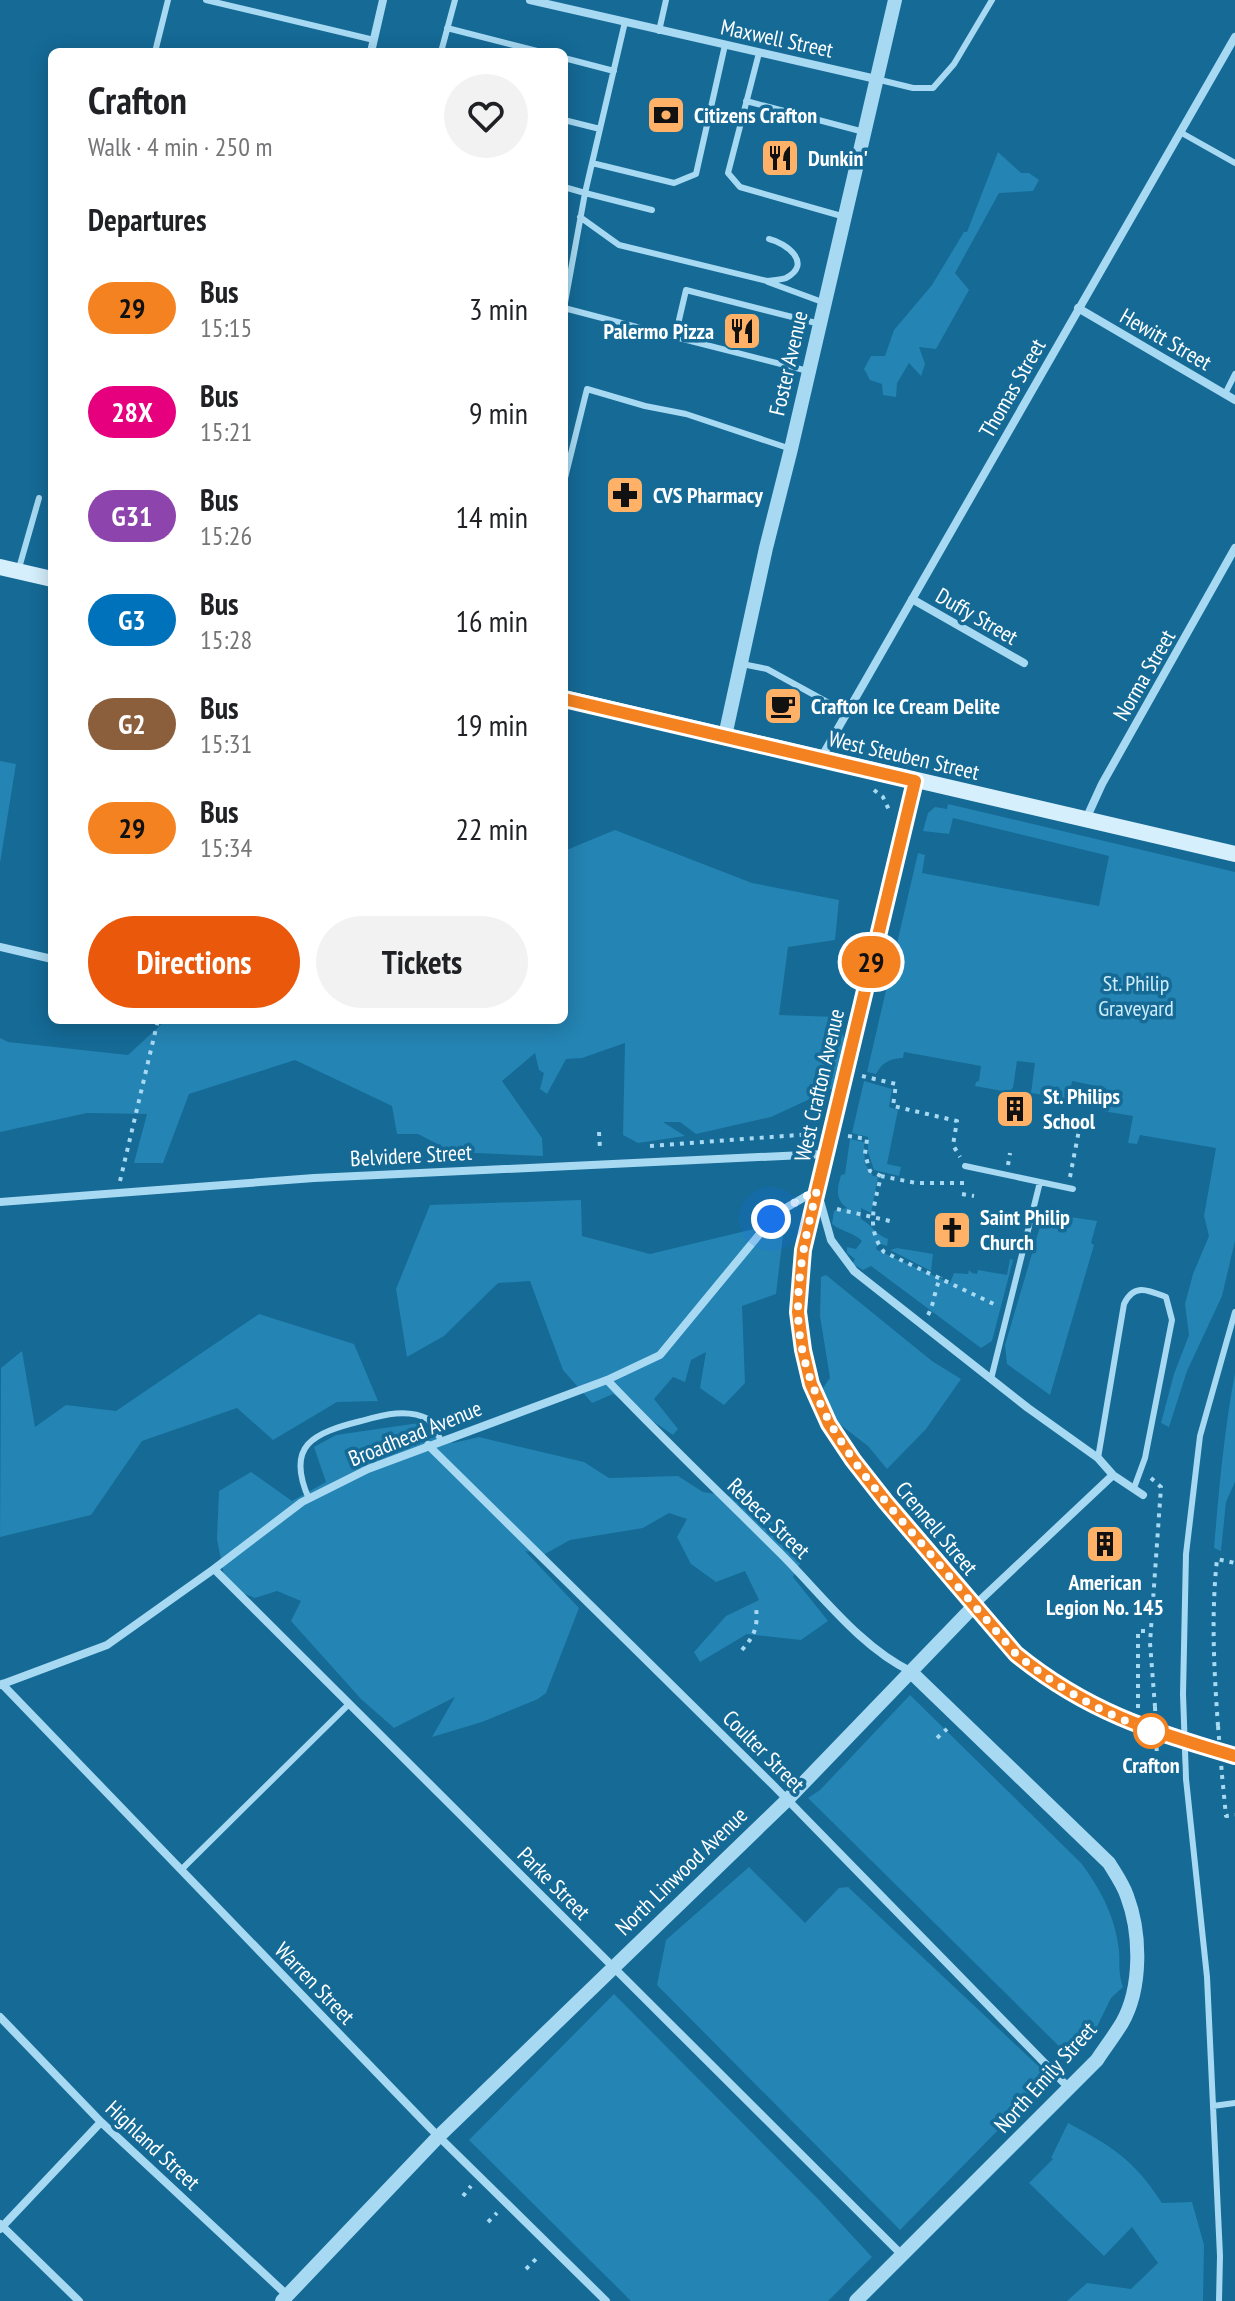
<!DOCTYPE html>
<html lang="en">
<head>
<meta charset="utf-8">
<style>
  :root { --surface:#fff; --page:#f2f2f2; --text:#202124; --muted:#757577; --accent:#ea580c }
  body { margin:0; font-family:"PT Sans Narrow",sans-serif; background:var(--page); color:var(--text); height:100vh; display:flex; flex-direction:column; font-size:30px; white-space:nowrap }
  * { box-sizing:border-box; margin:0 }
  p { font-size:26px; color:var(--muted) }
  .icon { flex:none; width:44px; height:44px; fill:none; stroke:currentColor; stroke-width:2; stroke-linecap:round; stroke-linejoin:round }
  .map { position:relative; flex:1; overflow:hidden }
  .side { position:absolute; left:48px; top:48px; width:520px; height:976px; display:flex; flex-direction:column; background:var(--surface); border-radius:12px; box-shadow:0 4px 20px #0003 }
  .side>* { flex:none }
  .badge { padding:0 16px; border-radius:26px; font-size:28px; line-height:52px }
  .you { position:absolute; width:40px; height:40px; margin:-20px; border:6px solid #fff; border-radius:50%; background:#1a73e8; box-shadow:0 0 0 12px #1a73e833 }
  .map>.badge { position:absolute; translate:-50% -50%; box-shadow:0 0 0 4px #fff }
  h2 { padding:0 40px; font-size:30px; line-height:72px }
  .round { display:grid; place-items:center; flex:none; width:84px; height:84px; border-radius:42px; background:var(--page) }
  .summary { display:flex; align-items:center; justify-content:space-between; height:136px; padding:0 40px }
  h1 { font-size:38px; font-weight:700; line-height:60px }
  .button { display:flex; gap:16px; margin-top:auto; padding:16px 40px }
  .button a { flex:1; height:92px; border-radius:48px; background:var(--accent); color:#fff; font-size:32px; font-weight:700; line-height:92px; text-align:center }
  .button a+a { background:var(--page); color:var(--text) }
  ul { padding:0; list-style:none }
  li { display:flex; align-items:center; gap:24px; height:104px; padding:0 40px }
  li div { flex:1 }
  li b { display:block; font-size:30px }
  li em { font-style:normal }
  li .badge { min-width:88px; font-weight:700; text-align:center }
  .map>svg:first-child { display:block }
  .green { fill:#2484b3 }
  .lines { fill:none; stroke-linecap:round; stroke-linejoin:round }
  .path { stroke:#a7d9f2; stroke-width:4; stroke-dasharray:4 6; stroke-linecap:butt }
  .service { stroke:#a7d9f2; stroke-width:6 }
  .minor { stroke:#a7d9f2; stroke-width:8 }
  .tertiary { stroke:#a7d9f2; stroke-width:14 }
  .secondary { stroke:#d5effc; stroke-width:16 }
  .path-bridge { stroke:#a7d9f2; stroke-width:4; stroke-dasharray:4 6; stroke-linecap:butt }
  .service-bridge { stroke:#a7d9f2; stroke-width:6 }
  .line-casing { stroke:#fff; stroke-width:18 }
  .line { stroke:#f58220; stroke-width:12 }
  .walk { stroke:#fff; stroke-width:8; stroke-dasharray:0 14.4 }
  .stop-dot { fill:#fff; stroke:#f58220; stroke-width:4 }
  .labels { text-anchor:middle; stroke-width:7; stroke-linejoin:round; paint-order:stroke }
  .street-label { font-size:22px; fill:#fff; stroke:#156a96 }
  .poi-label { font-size:22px; font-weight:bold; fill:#fff; stroke:#156a96; text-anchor:start }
  .park-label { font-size:22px; fill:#ceedfc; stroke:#156a96 }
  .stop-label { font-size:22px; font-weight:bold; fill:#fff; stroke:#156a96 }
</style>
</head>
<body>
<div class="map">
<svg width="1235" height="2301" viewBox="0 0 1235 2301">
  <rect width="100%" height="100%" fill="#156a96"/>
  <path class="green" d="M998 152 1021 173H1029L1039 180 1033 191 999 193 955 273 969 290 936 349 919 347 925 364 921 376 909 363 897 383 896 397 883 395 882 384 870 380 864 369 871 356H885L894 330 932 285 964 232H967Z
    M0 761 16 764 0 863Z
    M948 804 1235 872V1241L1222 1296 1187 1371 1169 1427 1161 1423 1174 1374 1189 1335 1185 1304 1193 1274 1209 1236 1204 1216 1216 1148 1140 1135 1137 1144 1128 1143 1133 1116 1103 1111 1106 1088 1072 1081 1069 1099 1031 1093 1035 1063 1017 1061 1013 1088 1008 1092 975 1086 976 1082 979 1081 981 1066 904 1052 903 1058C890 1058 882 1063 876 1074L867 1072 918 853 925 855 922 873 1099 906 1109 856 953 818 949 834 923 831 928 813 935 807 947 809Z
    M615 830 752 883 839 900 835 940 788 947 779 1015 837 1017 846 1044 836 1087 771 1117 696 1134 680 1122H663L685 1136 638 1143 623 1135 625 1043 582 1058 566 1059 547 1094 540 1089 544 1073 539 1070 535 1053 502 1081 542 1138 543 1156 453 1152 418 1134H397L392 1106 295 1060 189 1094 163 1163H134L147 1114 87 1113 0 1132V1038L8 1042 128 1055 166 1020H564V851Z
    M864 1081 892 1089 889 1107 898 1110 887 1164 901 1167 899 1176 874 1170 868 1152V1137L852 1133Z
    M850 1139 864 1142 865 1164 873 1176 878 1177 871 1213 861 1208V1219C872 1225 876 1235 888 1239L887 1246 881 1244 876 1247 877 1250 950 1283 954 1273 968 1274 969 1270 972 1273 977 1274 978 1270 1007 1275 1010 1259 1013 1260 992 1341 981 1348 871 1266 863 1270 852 1264 855 1259 847 1253V1247L856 1249 862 1241C853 1232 842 1232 832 1224L834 1211 847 1208C835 1199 837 1189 841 1175L845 1174Z
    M581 1200 582 1236 650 1254 774 1224 783 1235 776 1294 742 1306 745 1383 724 1405 700 1388 706 1352 691 1360 685 1382 673 1377 654 1399 678 1429 673 1435 613 1394 592 1403 563 1370 530 1281 498 1283 444 1336 407 1357 396 1289 430 1205Z
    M1044 1213 1097 1221 1091 1243 1094 1245 1050 1395 1007 1364 1005 1345Z
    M897 1248 933 1254 931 1271 890 1250Z
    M826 1275 932 1361 961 1379 926 1429 887 1469 868 1446 829 1416 821 1391 830 1378 820 1316 821 1277Z
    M259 1314 354 1344 378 1401 337 1402 273 1440 237 1408 142 1441 91 1515 0 1537 1 1368 22 1351 35 1427 66 1405 116 1411Z
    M1235 1373V1482L1226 1502 1221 1551 1214 1548C1219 1489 1224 1431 1235 1373Z
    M419 1423 453 1443 479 1437 584 1462 609 1478 678 1476 703 1492 749 1499 805 1554 793 1577 828 1621 801 1640 747 1634 700 1662 694 1652 726 1616 759 1600 745 1571 716 1582 691 1564 677 1537 687 1519 669 1513 643 1528 570 1540 545 1554 525 1551 579 1608 546 1693 538 1699 482 1722 432 1737 455 1697 394 1728 361 1699 291 1621 301 1601 277 1591 255 1598 226 1586 217 1539 219 1491 251 1472 292 1501 326 1482 314 1447 336 1435Z
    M910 1695 1081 1863C1101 1890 1115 1916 1119 1950 1120 1964 1118 1973 1123 1987L1111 1998 1092 2037 1073 2060 808 1798 820 1790Z
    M749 1867 805 1923 839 1888 848 1887 1050 2077 900 2230 657 1985 666 1940Z
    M614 1994 820 2201 872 2257 828 2301H631L469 2140Z
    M1068 2123C1112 2146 1134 2160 1162 2203L1192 2202 1204 2245 1203 2301H1067L1087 2283 1131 2289 1158 2263 1132 2227 1104 2256 1029 2183 1053 2159 1051 2158Z"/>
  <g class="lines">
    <path class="path" d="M874 790 883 797 889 810
      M862 1076 896 1084 893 1106 957 1121 953 1145 960 1157
      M599 1132 600 1149
      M848 1136 867 1139 865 1154 870 1171 881 1176
      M650 1146 812 1134
      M1008 1165 1010 1153
      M1070 1177 1079 1130
      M120 1181 158 1020
      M964 1183H916L881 1176C875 1203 865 1228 884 1252L998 1306
      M962 1194 974 1196
      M837 1209 890 1221
      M928 1315C935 1302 934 1290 941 1277
      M1151 1478 1161 1487 1150 1643 1155 1707
      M742 1650C755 1635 758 1627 756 1607
      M1138 1708V1631H1150
      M1218 1726C1214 1670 1211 1615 1217 1559L1235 1563
      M937 1738 947 1729
      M1222 1775 1226 1816 1235 1815
      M463 2196 471 2186
      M488 2222 497 2213
      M526 2269 540 2255"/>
    <path class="service" d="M206 0 374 40
      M447 28 541 52
      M659 31 666 0
      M155 52 168 0
      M441 52 455 0
      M759 53 728 173 740 187 845 217
      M564 58 614 71
      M876 79 913 88H933L954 64 992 0
      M746 101 864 132
      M564 120 600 129
      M1180 132 1235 163
      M592 163 674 183 696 174 725 45
      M564 187 585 193 625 22
      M652 210 585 193 564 308 675 337
      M580 217 619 245 767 281C773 280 781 280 786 278 813 264 787 243 769 239
      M768 282 825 303
      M808 371 675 337 686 290 820 324
      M1225 394 1235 374
      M564 482 587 389 645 406 686 414 791 449
      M19 568 39 498
      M742 664 767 669 847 713
      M965 1166 1073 1189
      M991 1379 1040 1182
      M1098 1458 1124 1304C1134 1283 1148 1290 1166 1297L1172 1320 1145 1458 1134 1488
      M309 1499C285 1445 313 1433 361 1421 383 1415 407 1408 428 1419L441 1440
      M1183 1694 1186 1554 1200 1436 1235 1312
      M1186 1779 1207 1977 1220 2256 1219 2301
      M181 1870 349 1704
      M1213 2106 1235 2103"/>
    <path class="minor" d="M530 0 876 79
      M371 52 383 0
      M1078 308 1235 400
      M912 599 1024 663
      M821 758 1235 37
      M1086 819 1102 784 1235 548
      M0 947 52 959
      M0 1202 314 1178 825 1154
      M607 1380C664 1440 723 1496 781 1554 821 1594 860 1647 912 1672
      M428 1445 774 1786 1069 2088
      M214 1569 903 2256
      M975 1605 1113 1475
      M2 1684 432 2130 606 2301
      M0 1685 107 1645 214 1569 302 1502 368 1469 607 1380 660 1355 777 1213 817 1190 831 1240 854 1271 1028 1408 1098 1458 1113 1475 1143 1495
      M0 2017 101 2122 287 2295
      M0 2224 79 2301
      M0 2229 101 2122"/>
    <path class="tertiary" d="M725 736 766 548 791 449 895 0
      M282 2301 438 2137 788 1799 974 1606
      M856 2301 1097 2060C1105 2048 1114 2036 1122 2023 1142 1988 1141 1933 1127 1896 1123 1884 1115 1873 1109 1863L912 1673"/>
    <path class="secondary" d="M0 567 52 579
      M564 698 1235 854
      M915 781 803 1250 798 1312 803 1350 811 1384 829 1424 853 1460 886 1502 1016 1654C1086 1711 1150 1731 1235 1756"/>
    <path class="path-bridge" d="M1155 1707 1157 1759
      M1218 1726 1222 1775"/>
    <path class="service-bridge" d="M1183 1694 1186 1779"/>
  </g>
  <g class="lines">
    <defs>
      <path id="line" d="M564 699 915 781 803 1250 798 1312 803 1350 811 1384 829 1424 853 1460 886 1502 1016 1654C1086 1711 1150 1731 1235 1756"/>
    </defs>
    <use href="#line" class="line-casing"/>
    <use href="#line" class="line"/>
    <path class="walk" d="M771 1219 777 1213 817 1190C807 1229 798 1269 798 1310 799 1404 863 1476 921 1543 952 1580 984 1617 1016 1654 1059 1689 1104 1714 1156 1733L1151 1731"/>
  </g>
  <defs>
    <symbol id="bank-square" viewBox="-11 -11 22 22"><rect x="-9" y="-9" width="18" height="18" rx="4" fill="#ffb267" stroke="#156a96"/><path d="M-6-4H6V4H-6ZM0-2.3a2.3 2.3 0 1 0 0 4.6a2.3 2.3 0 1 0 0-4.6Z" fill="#111"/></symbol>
    <symbol id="restaurant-square" viewBox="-11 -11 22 22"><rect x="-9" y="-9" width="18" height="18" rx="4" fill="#ffb267" stroke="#156a96"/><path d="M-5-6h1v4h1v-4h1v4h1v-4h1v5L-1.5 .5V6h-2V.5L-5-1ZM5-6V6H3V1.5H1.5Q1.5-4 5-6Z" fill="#111"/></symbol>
    <symbol id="pharmacy-square" viewBox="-11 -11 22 22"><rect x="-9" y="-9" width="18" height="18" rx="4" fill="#ffb267" stroke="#156a96"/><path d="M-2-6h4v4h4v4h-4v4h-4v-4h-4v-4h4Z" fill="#111"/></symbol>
    <symbol id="cafe-square" viewBox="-11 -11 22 22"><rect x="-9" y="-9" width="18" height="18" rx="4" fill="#ffb267" stroke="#156a96"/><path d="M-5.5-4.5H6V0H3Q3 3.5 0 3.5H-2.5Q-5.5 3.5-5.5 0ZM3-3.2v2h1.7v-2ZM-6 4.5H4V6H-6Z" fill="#111"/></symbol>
    <symbol id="building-square" viewBox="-11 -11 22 22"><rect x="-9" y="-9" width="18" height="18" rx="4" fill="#ffb267" stroke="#156a96"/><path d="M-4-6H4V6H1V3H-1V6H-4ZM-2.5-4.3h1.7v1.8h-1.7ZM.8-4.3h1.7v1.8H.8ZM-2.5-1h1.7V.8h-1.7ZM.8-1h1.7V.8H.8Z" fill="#111"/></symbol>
    <symbol id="church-square" viewBox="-11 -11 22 22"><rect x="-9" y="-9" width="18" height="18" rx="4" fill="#ffb267" stroke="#156a96"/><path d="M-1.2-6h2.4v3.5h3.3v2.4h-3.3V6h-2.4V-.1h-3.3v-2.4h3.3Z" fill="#111"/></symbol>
  </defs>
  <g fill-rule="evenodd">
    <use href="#bank-square" x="644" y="93" width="44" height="44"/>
    <use href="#restaurant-square" x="758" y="136" width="44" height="44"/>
    <use href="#restaurant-square" x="720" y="309" width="44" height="44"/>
    <use href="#pharmacy-square" x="603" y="473" width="44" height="44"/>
    <use href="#cafe-square" x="761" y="684" width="44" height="44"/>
    <use href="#building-square" x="993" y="1087" width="44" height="44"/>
    <use href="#church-square" x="930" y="1208" width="44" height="44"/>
    <use href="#building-square" x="1083" y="1522" width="44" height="44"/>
  </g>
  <circle class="stop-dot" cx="1151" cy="1731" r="16"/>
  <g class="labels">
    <g class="street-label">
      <text transform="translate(777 38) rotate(12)" y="8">Maxwell Street</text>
      <text transform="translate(1166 339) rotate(30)" y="8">Hewitt Street</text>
      <text transform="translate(788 363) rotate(-77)" y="8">Foster Avenue</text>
      <text transform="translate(1012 388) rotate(-60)" y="8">Thomas Street</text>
      <text transform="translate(977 616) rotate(30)" y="8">Duffy Street</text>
      <text transform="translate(1144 675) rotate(-60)" y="8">Norma Street</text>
      <text transform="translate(904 755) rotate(13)" y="8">West Steuben Street</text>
      <text transform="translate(819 1085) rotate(-77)" y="8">West Crafton Avenue</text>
      <text transform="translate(411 1155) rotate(-3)" y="8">Belvidere Street</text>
      <text transform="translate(415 1433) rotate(-22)" y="8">Broadhead Avenue</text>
      <text transform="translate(769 1518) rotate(44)" y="8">Rebeca Street</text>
      <text transform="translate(937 1528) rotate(50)" y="8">Crennell Street</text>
      <text transform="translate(764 1751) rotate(45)" y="8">Coulter Street</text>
      <text transform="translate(681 1871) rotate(-44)" y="8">North Linwood Avenue</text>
      <text transform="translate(554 1883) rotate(45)" y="8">Parke Street</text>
      <text transform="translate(315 1983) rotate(46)" y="8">Warren Street</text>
      <text transform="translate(1045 2077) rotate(-48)" y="8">North Emily Street</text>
      <text transform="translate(153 2145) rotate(43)" y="8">Highland Street</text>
    </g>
    <g class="poi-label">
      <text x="694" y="123">Citizens Crafton</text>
      <text x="808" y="166">Dunkin'</text>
      <text x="714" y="339" text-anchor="end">Palermo Pizza</text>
      <text x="653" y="503">CVS Pharmacy</text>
      <text x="811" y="714">Crafton Ice Cream Delite</text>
      <text x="1043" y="1104">St. Philips<tspan x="1043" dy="25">School</tspan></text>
      <text x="980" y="1225">Saint Philip<tspan x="980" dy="25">Church</tspan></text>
      <text x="1105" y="1590" text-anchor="middle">American<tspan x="1105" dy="25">Legion No. 145</tspan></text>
    </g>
    <g class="park-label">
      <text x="1136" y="991">St. Philip<tspan x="1136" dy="25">Graveyard</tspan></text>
    </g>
    <g class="stop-label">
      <text x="1151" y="1773">Crafton</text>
    </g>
  </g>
</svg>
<div class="you" style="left:771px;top:1219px"></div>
<b class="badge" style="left:871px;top:962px;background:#f58220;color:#111">29</b>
<section class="side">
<div class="summary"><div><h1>Crafton</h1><p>Walk · 4 min · 250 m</p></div><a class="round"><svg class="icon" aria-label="heart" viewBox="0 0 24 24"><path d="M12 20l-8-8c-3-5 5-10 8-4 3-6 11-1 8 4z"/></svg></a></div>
<h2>Departures</h2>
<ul>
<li><span class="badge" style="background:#f58220;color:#111">29</span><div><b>Bus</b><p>15:15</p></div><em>3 min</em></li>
<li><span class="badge" style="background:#e6007e;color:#fff">28X</span><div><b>Bus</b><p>15:21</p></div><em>9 min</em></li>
<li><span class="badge" style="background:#8e44ad;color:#fff">G31</span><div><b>Bus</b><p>15:26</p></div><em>14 min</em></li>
<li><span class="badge" style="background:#0072bc;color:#fff">G3</span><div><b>Bus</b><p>15:28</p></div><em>16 min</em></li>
<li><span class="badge" style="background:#8b5e3c;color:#fff">G2</span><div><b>Bus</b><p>15:31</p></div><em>19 min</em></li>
<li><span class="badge" style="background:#f58220;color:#111">29</span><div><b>Bus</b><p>15:34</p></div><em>22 min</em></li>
</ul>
<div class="button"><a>Directions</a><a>Tickets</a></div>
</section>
</div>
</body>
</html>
